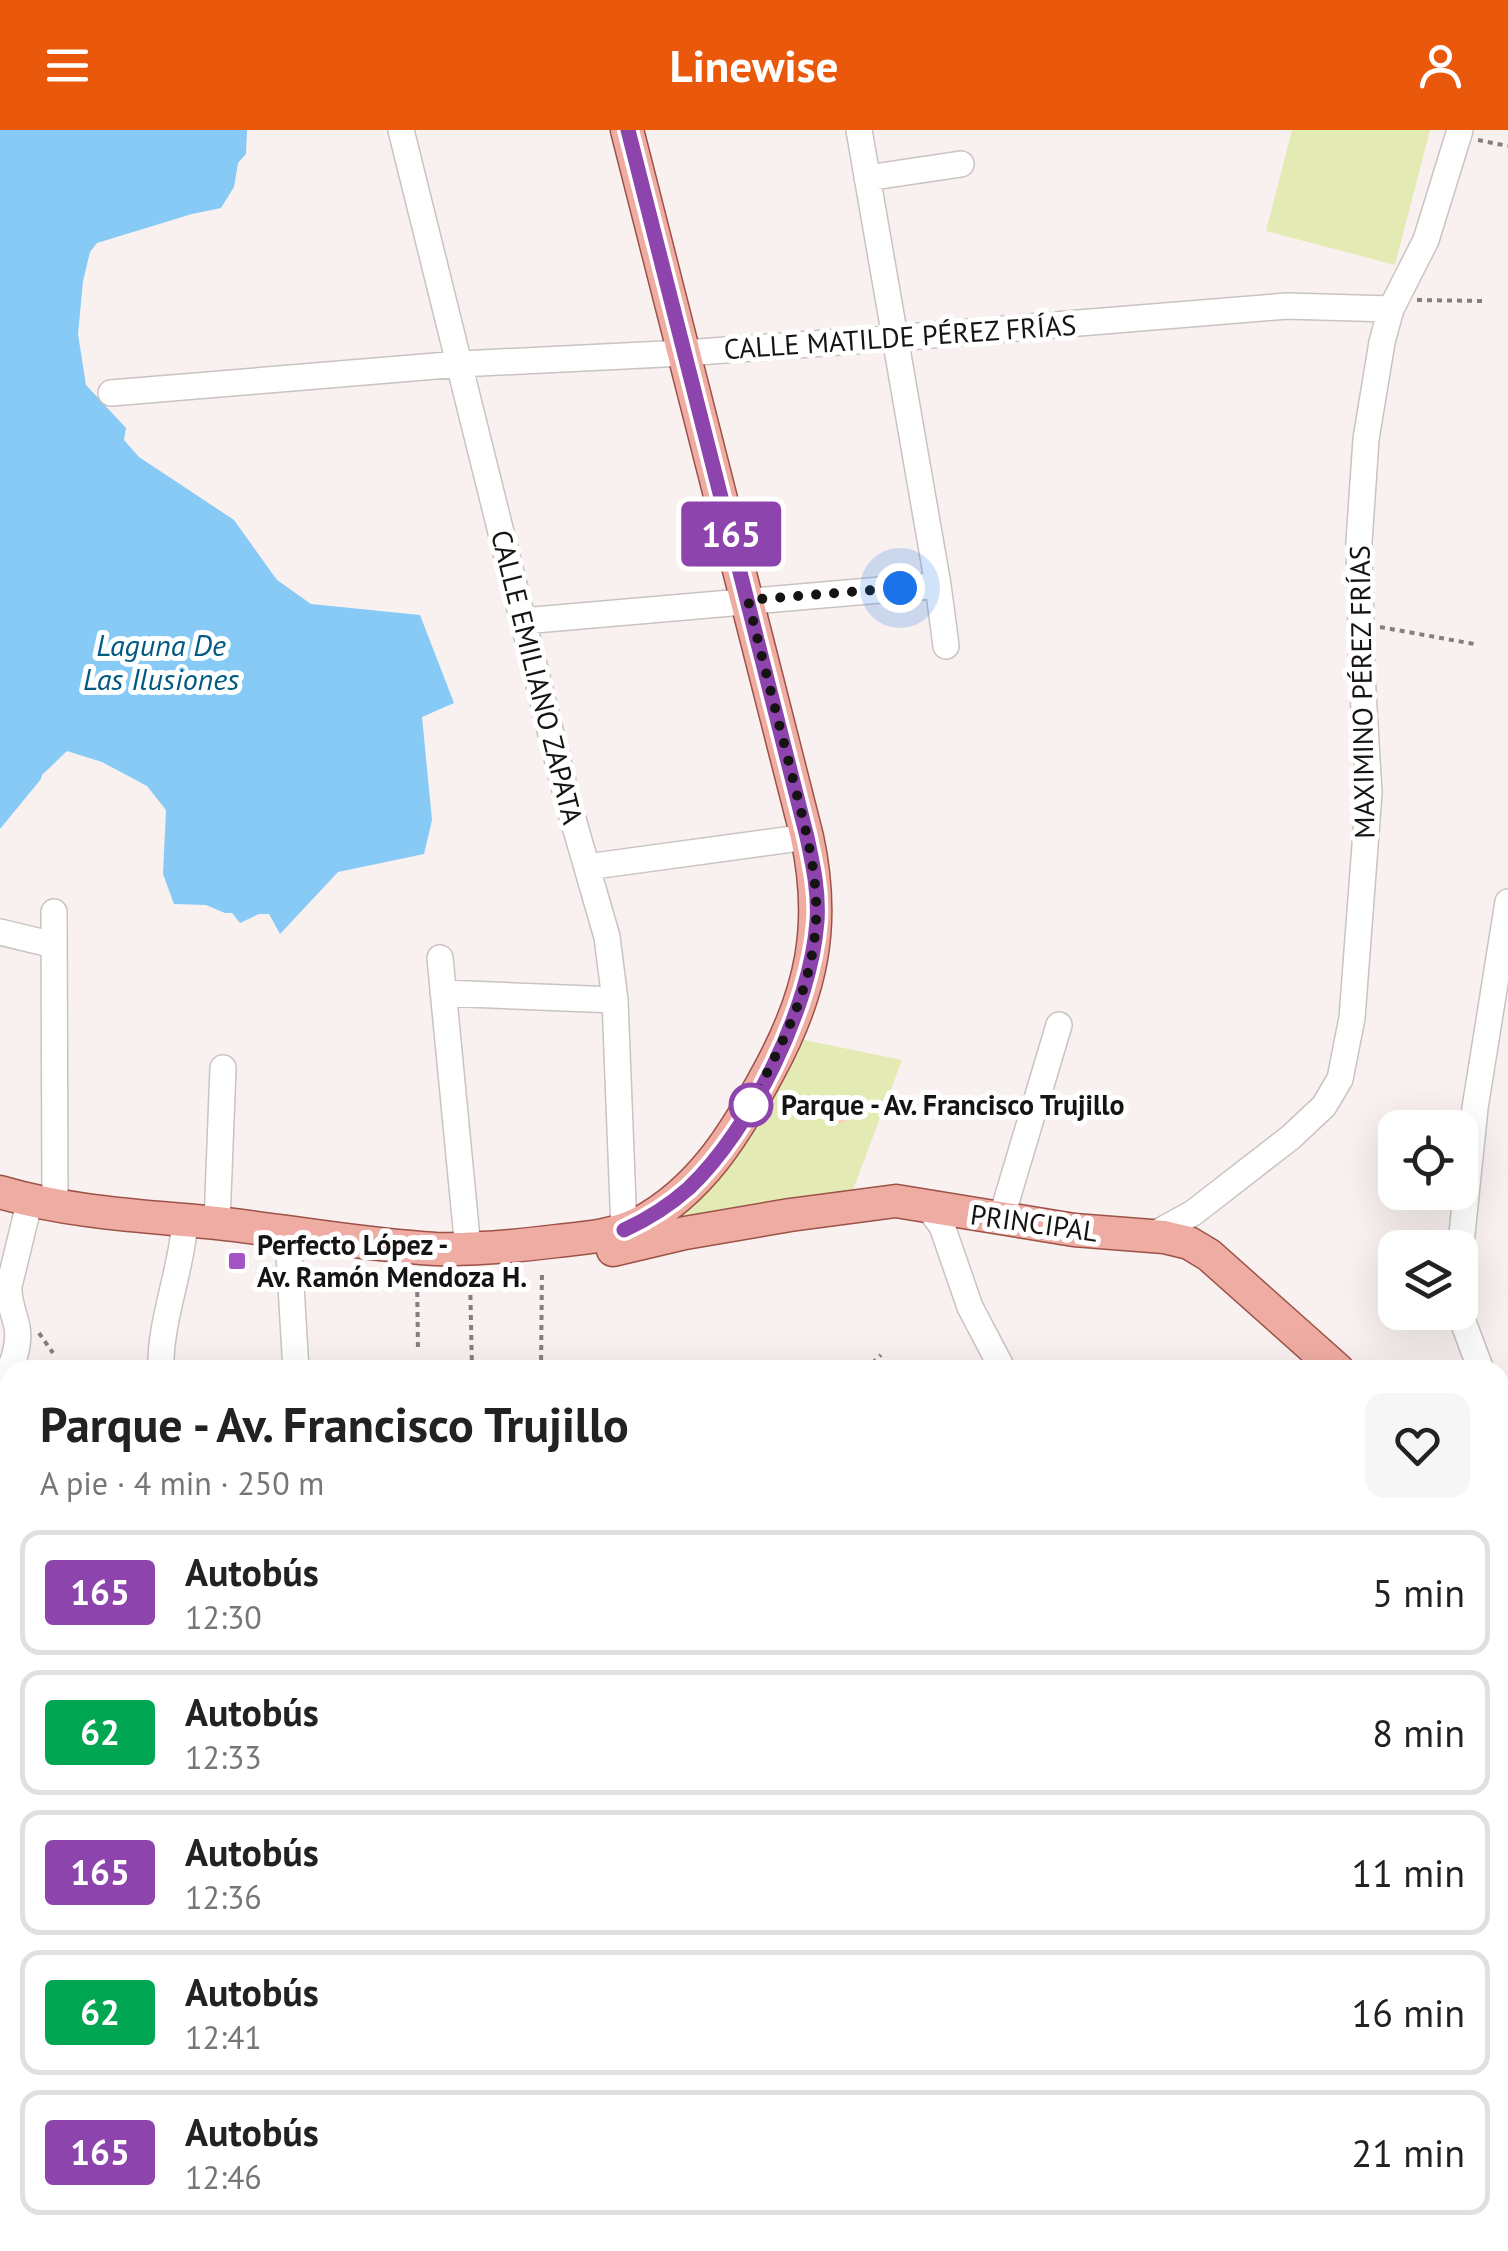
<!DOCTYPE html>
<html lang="es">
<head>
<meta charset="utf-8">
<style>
  :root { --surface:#fff; --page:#f6f6f6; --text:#222; --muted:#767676; --line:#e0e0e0; --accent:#ea580c }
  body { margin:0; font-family:"PT Sans",sans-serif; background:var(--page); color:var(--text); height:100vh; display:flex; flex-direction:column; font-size:38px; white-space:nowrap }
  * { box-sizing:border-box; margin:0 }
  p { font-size:32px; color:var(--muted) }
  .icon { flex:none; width:55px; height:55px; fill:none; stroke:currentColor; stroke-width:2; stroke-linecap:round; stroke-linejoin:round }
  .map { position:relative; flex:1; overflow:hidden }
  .side { position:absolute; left:0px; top:1230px; width:1510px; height:892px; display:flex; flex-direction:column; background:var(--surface); border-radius:30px 30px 0 0; box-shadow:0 10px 40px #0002 }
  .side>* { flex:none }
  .badge { padding:0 20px; border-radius:8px; font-size:35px; line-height:65px }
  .buttons { position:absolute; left:1378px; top:980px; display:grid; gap:20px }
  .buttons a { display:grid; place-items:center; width:100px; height:100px; border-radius:20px; background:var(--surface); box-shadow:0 10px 40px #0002; font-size:50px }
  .you { position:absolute; width:50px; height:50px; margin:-25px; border:8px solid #fff; border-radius:50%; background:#1a73e8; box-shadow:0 0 0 15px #1a73e833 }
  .map>.badge { position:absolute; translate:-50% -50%; box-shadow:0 0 0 5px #fff }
  .round { display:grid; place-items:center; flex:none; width:105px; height:105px; border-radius:20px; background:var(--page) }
  .overview { display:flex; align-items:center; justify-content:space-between; height:170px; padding:0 40px }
  h1 { font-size:48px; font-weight:800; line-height:75px }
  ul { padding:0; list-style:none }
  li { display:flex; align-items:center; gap:30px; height:125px; margin:0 20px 15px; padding:0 20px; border:5px solid var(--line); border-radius:20px }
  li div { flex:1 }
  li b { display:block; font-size:38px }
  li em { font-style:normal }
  li .badge { min-width:110px; font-weight:700; text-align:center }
  header { display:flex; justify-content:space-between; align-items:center; height:130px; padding:0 40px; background:var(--accent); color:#fff; font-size:45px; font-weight:800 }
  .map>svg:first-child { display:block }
  .green { fill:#e4eab3 }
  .water { fill:#86caf5 }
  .building { fill:#f9d3b9 }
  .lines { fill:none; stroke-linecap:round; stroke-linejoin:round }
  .minor-casing { stroke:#c9c3c1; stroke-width:28 }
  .major-casing { stroke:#9d5248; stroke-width:35 }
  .path { stroke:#837f7e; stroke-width:4; stroke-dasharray:5 5; stroke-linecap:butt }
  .minor { stroke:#fff; stroke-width:25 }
  .major { stroke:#efaca2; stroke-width:32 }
  .line-casing { stroke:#fff; stroke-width:22 }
  .line { stroke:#8e44ad; stroke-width:15 }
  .walk { stroke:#161413; stroke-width:10; stroke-dasharray:0 18 }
  .stop-dot { fill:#fff; stroke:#8e44ad; stroke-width:5 }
  .poi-dot { fill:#a354c5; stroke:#fff; stroke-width:4 }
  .labels { text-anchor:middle; stroke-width:10; stroke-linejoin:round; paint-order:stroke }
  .street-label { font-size:28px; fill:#161413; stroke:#fff }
  .stop-label { font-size:28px; font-weight:bold; fill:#161413; stroke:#fff; text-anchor:start }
  .poi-label { font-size:28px; font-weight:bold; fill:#161413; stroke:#fff; text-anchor:start }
  .water-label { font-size:30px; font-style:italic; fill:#005a82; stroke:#fff }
</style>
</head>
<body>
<header><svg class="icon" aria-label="menu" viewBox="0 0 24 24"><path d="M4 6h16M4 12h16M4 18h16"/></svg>Linewise<svg class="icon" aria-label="person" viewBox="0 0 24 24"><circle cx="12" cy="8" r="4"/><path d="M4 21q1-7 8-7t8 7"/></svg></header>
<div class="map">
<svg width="1508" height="2121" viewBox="0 0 1508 2121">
  <rect width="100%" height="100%" fill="#f8f1ef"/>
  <path class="green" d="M1292 0H1430L1395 135 1266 101Z
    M795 908 902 930 849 1070 649 1099Z"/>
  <path class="water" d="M0 0H247L246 24 238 33 234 57 221 78 192 84 97 113 90 122 83 151 78 204 86 255 126 298 124 310 139 327 234 390 277 450 311 474 420 485 454 573 422 587 432 690 424 724 338 742 280 804 269 784H259L240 793 232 783H225L206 775 174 774 163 744 166 680 147 656 102 632 67 621 42 645 41 649 0 699Z"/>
  <path class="building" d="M826 980a13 13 0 1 1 26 0a13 13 0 1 1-26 0Z"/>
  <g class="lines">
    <defs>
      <path id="minor" d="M401 0 568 672 607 807 615 870 624 1100
        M859 0 938 455 946 516
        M867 48 961 34
        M111 263 460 234 684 223 895 208 1287 176 1391 179
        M523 491 938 455
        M587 737 807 707
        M54 782 55 1075
        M0 802 54 815
        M440 828 468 1119
        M443 863 615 870
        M927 1076 942 1096 970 1177 1003 1240
        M1001 1089 1059 895
        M217 1093 223 938
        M290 1103 289 1123 296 1240
        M1151 1106 1193 1083 1291 1007 1324 976 1340 949 1352 888 1369 663 1362 544 1359 412 1366 309 1382 212 1391 179 1426 110 1460 0
        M1460 1123 1475 978 1508 772
        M1460 1175 1462 1189 1481 1240
        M161 1240C159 1193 182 1140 185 1091
        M0 1261C9 1241 21 1219 17 1197 14 1182 8 1171 9 1156L30 1070
        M0 1521 10 1528
        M0 1574 10 1556
        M1500 1645 1508 1684
        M0 1677 10 1684
        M1500 1802 1508 1799
        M0 1826 4 1830
        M1500 1936 1508 1933
        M0 2047 10 2032
        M91 2112 105 2121
        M608 2112 612 2121
        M1001 2112 1006 2121
        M1444 2112 1452 2121
        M260 2114 263 2112
        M0 2116 5 2121
        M477 2121 493 2112
        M701 2121 716 2112
        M944 2121 960 2112
        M1053 2121 1074 2112
        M1374 2121 1394 2112
        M1479 2121 1495 2112"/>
      <path id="major" d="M0 1062C71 1083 144 1086 217 1093 290 1101 362 1115 436 1119 476 1120 517 1116 557 1111 584 1108 613 1106 638 1094 701 1061 737 1001 769 941 812 862 826 795 807 707L627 0
        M613 1120 685 1103 790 1085 896 1071 1074 1100 1164 1107 1189 1113 1209 1125 1338 1240
        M1500 1350 1508 1353"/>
    </defs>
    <use href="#minor" class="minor-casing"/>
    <use href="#major" class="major-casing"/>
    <path class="path" d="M1478 10 1508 16
      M1417 170 1482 171
      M1380 497 1474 514
      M417 1142 418 1222
      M470 1145 472 1240
      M39 1203 53 1223
      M541 1240 542 1140
      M865 1240 881 1225
      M0 1399 10 1401"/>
    <use href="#minor" class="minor"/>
    <use href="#major" class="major"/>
  </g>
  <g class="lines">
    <defs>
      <path id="line" d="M624 1100C648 1089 670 1075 689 1058 751 999 811 877 817 791 819 762 813 735 807 707L628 0"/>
    </defs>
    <use href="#line" class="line-casing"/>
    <use href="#line" class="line"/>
    <path class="walk" d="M751 975C777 922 806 872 814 812 823 751 803 692 789 633 775 578 761 524 748 470L900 458"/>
  </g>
  <circle class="stop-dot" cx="751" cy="975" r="20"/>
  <rect class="poi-dot" x="227" y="1121" width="20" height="20" rx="5"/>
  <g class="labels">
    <g class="street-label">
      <text transform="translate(900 207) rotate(-4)" y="10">CALLE MATILDE PÉREZ FRÍAS</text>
      <text transform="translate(537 547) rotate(76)" y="10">CALLE EMILIANO ZAPATA</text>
      <text transform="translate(1362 562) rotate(-91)" y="10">MAXIMINO PÉREZ FRÍAS</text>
      <text transform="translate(1034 1093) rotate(8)" y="10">PRINCIPAL</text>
    </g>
    <g class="stop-label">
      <text x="781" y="985">Parque - Av. Francisco Trujillo</text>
    </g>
    <g class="poi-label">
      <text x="257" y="1125">Perfecto López -<tspan x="257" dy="32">Av. Ramón Mendoza H.</tspan></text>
    </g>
    <g class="water-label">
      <text x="161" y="526">Laguna De<tspan x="161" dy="34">Las Ilusiones</tspan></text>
    </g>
  </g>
</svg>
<div class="buttons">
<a><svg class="icon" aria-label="locate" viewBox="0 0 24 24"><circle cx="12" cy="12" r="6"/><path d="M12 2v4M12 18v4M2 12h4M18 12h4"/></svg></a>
<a><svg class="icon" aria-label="layers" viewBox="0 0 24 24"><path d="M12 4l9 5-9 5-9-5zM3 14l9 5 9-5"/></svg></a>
</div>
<div class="you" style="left:900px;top:458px"></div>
<b class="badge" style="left:731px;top:404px;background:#8e44ad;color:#fff">165</b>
<section class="side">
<div class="overview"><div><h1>Parque - Av. Francisco Trujillo</h1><p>A pie · 4 min · 250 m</p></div><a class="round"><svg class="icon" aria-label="heart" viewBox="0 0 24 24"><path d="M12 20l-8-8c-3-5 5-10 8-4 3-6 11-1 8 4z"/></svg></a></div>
<ul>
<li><span class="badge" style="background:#8e44ad;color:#fff">165</span><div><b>Autobús</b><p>12:30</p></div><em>5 min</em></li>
<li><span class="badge" style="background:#00a651;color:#fff">62</span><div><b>Autobús</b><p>12:33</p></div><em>8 min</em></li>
<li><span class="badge" style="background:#8e44ad;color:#fff">165</span><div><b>Autobús</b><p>12:36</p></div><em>11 min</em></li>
<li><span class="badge" style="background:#00a651;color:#fff">62</span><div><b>Autobús</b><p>12:41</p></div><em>16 min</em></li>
<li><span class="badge" style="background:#8e44ad;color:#fff">165</span><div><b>Autobús</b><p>12:46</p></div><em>21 min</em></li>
</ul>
</section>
</div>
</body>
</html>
